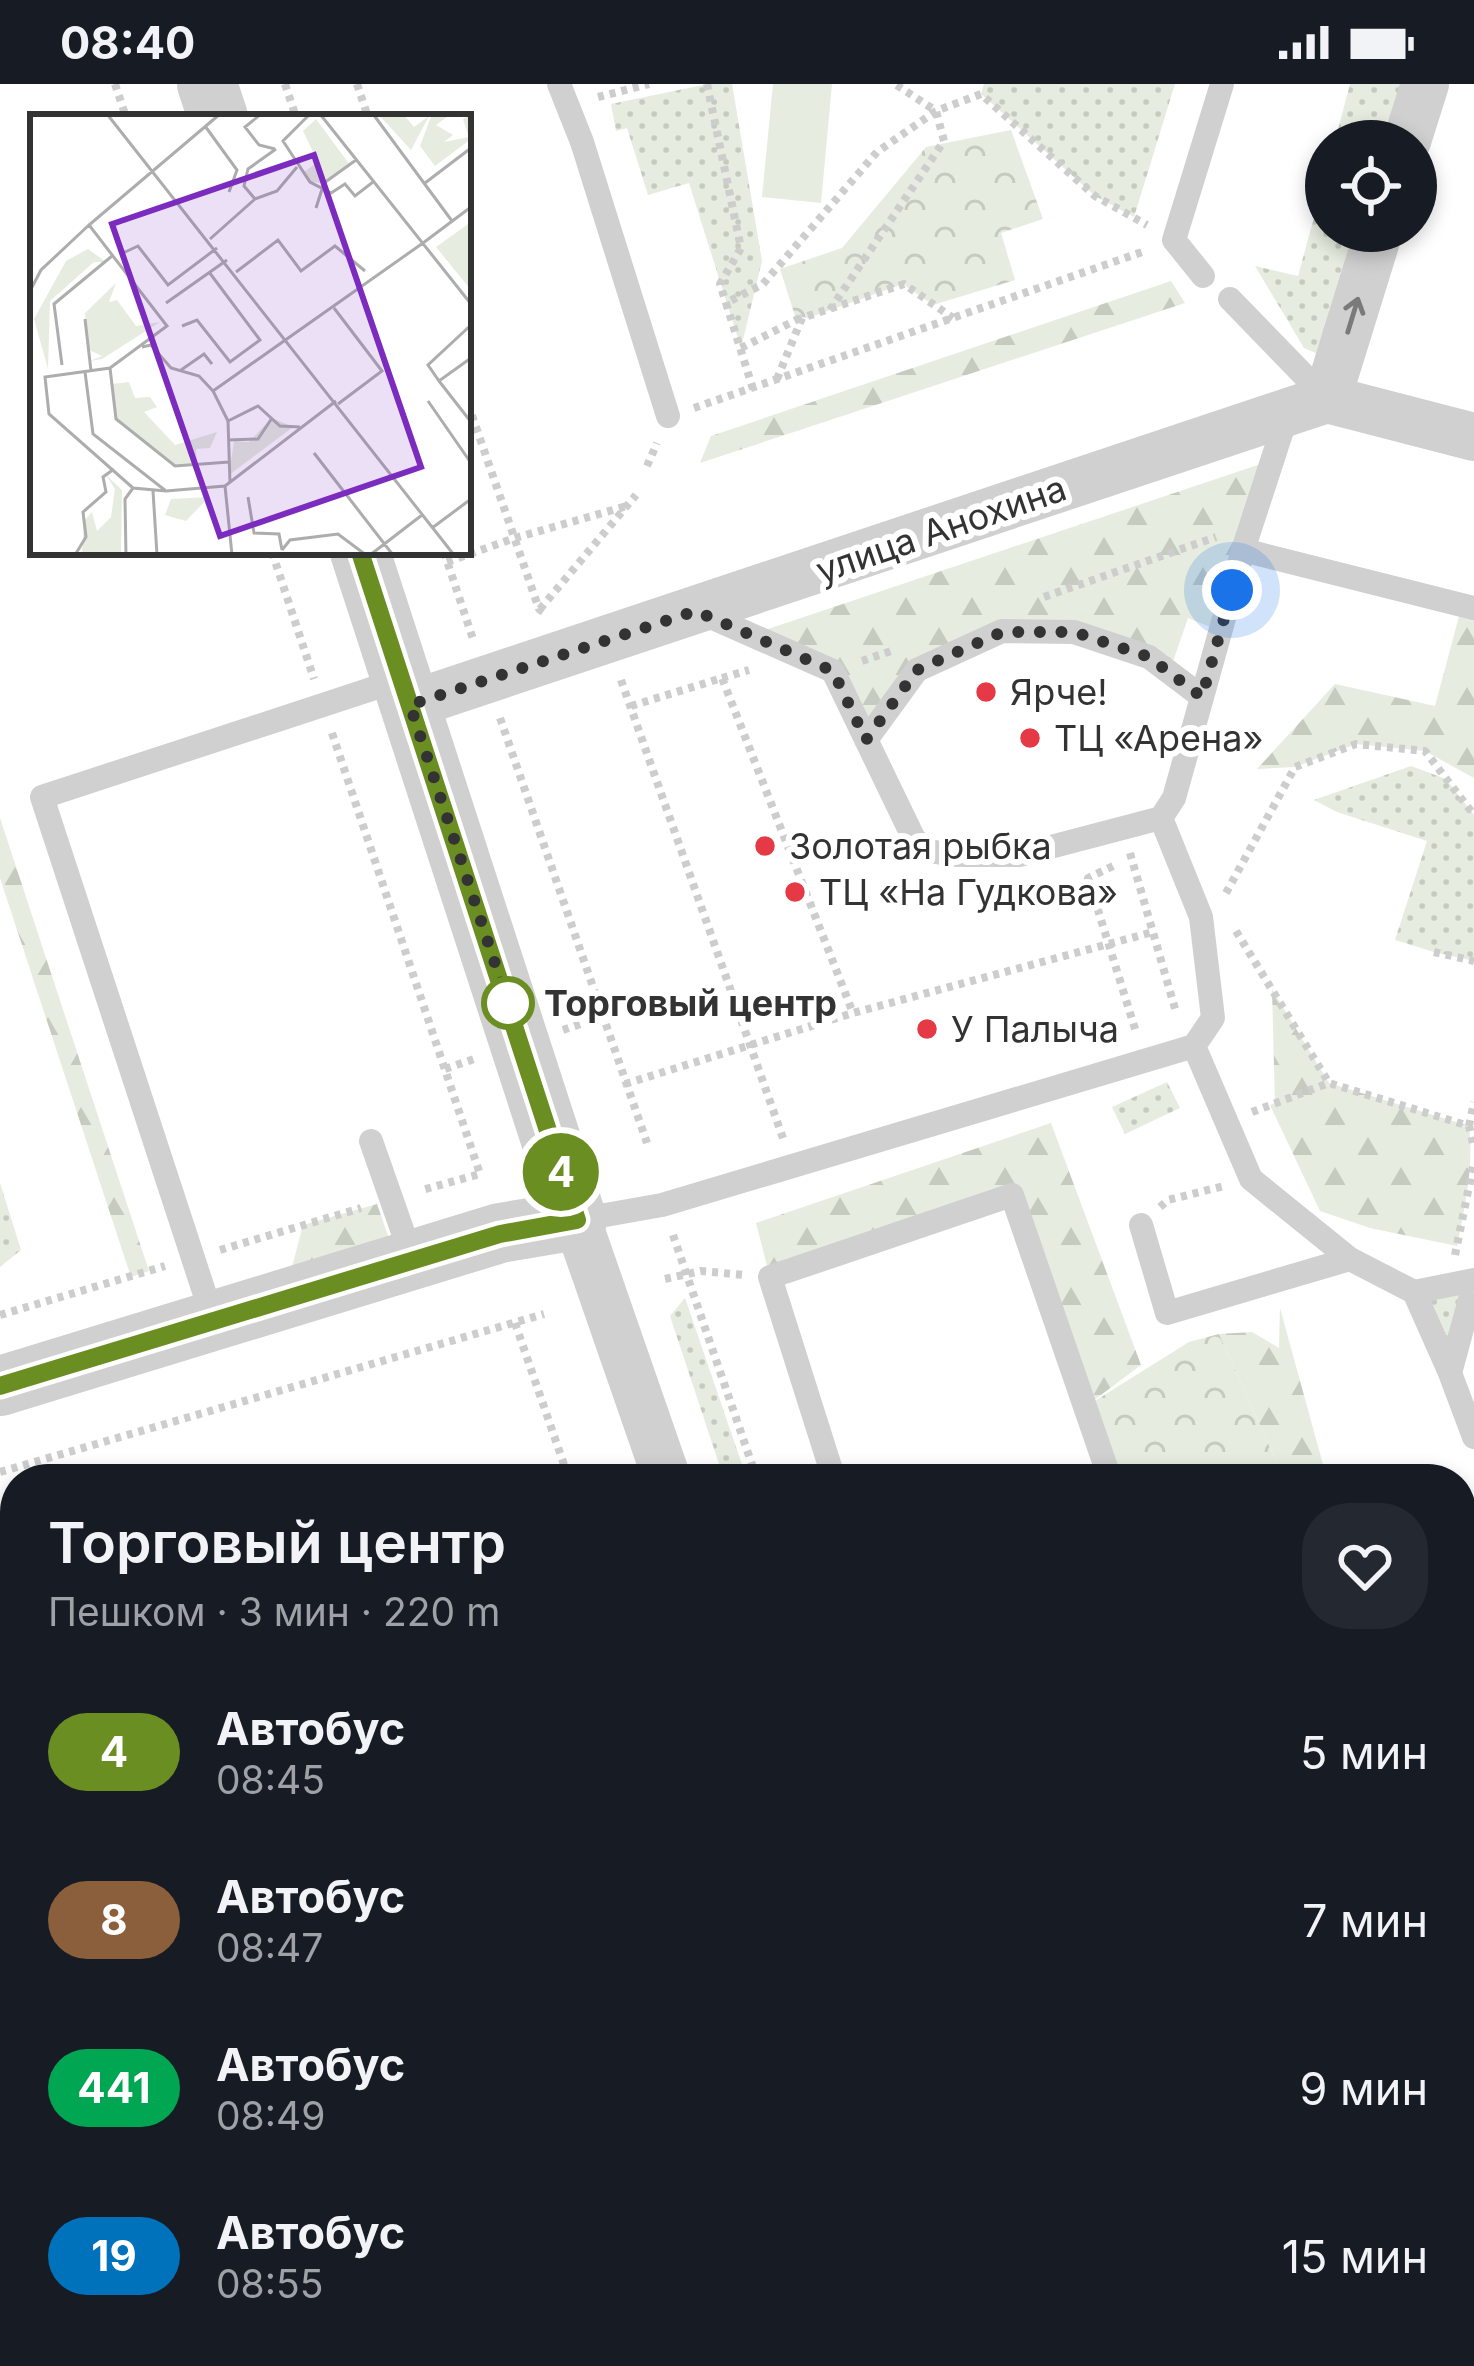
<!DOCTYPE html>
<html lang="ru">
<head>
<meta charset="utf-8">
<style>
  :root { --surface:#171b24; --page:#242831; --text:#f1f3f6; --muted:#9ea1a6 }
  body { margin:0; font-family:Inter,sans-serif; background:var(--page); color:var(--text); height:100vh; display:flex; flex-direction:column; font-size:45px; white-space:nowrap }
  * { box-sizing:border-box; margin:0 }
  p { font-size:39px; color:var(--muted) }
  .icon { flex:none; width:66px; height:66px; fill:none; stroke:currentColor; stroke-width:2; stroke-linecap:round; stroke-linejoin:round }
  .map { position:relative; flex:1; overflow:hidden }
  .details { position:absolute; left:0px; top:1380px; width:1476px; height:903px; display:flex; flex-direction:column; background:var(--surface); border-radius:48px 48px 0 0; box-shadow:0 6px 18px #0003 }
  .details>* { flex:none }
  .badge { padding:0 24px; border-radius:39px; font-size:42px; line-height:78px }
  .tools { position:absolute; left:1305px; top:36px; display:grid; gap:24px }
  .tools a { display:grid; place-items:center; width:132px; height:132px; border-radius:50%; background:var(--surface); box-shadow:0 6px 18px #0003; font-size:60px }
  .you { position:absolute; width:60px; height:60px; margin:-30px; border:9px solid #fff; border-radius:50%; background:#1a73e8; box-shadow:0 0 0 18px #1a73e833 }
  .map>.badge { position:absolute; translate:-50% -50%; box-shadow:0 0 0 6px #fff }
  .round { display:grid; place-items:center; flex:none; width:126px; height:126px; border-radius:48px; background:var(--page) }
  .head { display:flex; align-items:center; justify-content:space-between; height:204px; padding:0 48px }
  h1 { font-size:57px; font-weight:600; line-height:90px }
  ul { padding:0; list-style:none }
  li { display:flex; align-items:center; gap:36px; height:168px; padding:0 48px }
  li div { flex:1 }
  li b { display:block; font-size:45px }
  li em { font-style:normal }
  li .badge { min-width:132px; font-weight:700; text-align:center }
  .status { display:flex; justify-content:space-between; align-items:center; height:84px; padding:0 60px; background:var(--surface); direction:ltr }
  .status svg { height:33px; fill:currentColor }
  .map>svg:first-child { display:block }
  .grass { fill:url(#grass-dots) }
  .forest { fill:url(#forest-firs) }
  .park { fill:url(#park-crowns) }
  .pitch { fill:#e6ecdf }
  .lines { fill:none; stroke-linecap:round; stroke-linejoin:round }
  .path { stroke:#cdcdcd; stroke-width:8; stroke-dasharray:6 6; stroke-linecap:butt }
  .service { stroke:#d0d0d0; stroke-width:24 }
  .minor { stroke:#d0d0d0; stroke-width:48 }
  .tertiary { stroke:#d0d0d0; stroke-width:60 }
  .oneway { stroke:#7a7a7a }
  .line-casing { stroke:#fff; stroke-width:27 }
  .line { stroke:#6b8e23; stroke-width:18 }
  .walk { stroke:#333; stroke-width:12; stroke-dasharray:0 21.6 }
  .poi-dot { fill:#e63946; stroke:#fff; stroke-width:4.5 }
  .stop-dot { fill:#fff; stroke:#6b8e23; stroke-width:6 }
  .labels { text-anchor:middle; stroke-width:12; stroke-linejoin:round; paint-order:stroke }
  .street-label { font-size:36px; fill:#333; stroke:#fff }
  .poi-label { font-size:36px; fill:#333; stroke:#fff; text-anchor:start }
  .stop-label { font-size:36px; font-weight:bold; fill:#333; stroke:#fff; text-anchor:start }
  .inset-road { fill:none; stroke:#adadad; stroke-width:3 }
  .view { fill:#7b2cbf; fill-opacity:0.15; stroke:#7b2cbf; stroke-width:6 }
  .inset-edge { fill:none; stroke:#333; stroke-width:6 }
</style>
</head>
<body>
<div class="status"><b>08:40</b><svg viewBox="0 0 49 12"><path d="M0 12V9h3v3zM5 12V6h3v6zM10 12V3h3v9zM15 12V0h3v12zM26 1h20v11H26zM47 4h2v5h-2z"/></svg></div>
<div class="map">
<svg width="1474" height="2282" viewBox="0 0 1474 2282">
  <defs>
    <pattern id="grass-dots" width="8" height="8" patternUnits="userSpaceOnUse" patternTransform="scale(3)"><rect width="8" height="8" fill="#e6ecdf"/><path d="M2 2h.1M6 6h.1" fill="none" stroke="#c6cbc0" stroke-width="1.8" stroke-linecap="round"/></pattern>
    <pattern id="forest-firs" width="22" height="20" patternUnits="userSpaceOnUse" patternTransform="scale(3)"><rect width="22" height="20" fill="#e6ecdf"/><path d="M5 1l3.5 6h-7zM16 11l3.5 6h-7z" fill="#c6cbc0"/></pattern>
    <pattern id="park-crowns" width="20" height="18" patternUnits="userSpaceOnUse" patternTransform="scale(3)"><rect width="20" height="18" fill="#e6ecdf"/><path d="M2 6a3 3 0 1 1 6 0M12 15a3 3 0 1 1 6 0" fill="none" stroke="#c6cbc0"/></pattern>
  </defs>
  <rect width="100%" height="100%" fill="#fff"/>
  <path class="grass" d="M708 0H732L762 177 741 264 689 99 648 111 627 44 616 47 611 20Z
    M984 0H1175L1134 133 1095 112 981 10Z
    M1350 0H1425L1407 57H1335Z
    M1326 90V147H1379L1339 279 1304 264 1255 182 1298 192Z
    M1411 682 1446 695 1474 731V877L1434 868 1395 856 1427 757 1337 728 1314 716Z
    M1167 998 1180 1024 1125 1050 1112 1023Z
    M0 1099 21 1166 0 1183Z
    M1474 1196 1450 1289 1414 1208Z
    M685 1214 747 1395H724L670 1232Z
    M370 2268H504L496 2282H344L343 2277Z"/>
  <path class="forest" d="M1171 197 1185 219 700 379 711 352Z
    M1273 376 1220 547 1188 534 1169 589 1149 573 1002 547 917 586 874 642 833 587 750 551Z
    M1462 521 1474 524V694L1425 667 1356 660 1295 683 1257 685 1335 600 1435 622Z
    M0 734 149 1187 131 1193 0 794Z
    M1272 905 1329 999 1469 1042C1474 1082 1465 1122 1457 1162L1370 1144 1320 1127 1270 1021 1275 1019Z
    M1051 1039 1141 1281 1085 1323 1012 1112 770 1193 756 1139Z
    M377 1120 394 1169 292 1183 303 1141Z
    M1280 1224 1327 1395H1284L1219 1250 1252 1248 1279 1264Z
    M0 2071 15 2076V2215L0 2219Z"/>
  <path class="park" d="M1011 46 1043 135 1001 149 1015 196 933 221 903 200 808 234 795 232 780 185 842 164 926 63Z
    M1219 1250 1284 1395H1250L1247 1387 1219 1395H1110L1085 1323 1189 1258Z
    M15 2215V2268H116L119 2282H5L0 2262V2219Z"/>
  <path class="pitch" d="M773 0H832L821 119 762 113Z"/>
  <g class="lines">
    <path class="path" d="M115 0 126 33
      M285 0 296 33
      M357 0 368 33
      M707 0 741 164 720 200 726 219
      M598 13 649 0
      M830 226 944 57 936 27 895 0
      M741 264 800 234
      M777 295 802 234 904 200 953 234
      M753 305 726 219 763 200 877 68 936 27 981 10 1095 112 1147 141
      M468 320 539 525 546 530
      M694 324 1145 167
      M647 382 657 359
      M272 468 314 595
      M444 468 474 558
      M447 478 515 454 627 422
      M1044 513 1216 453
      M540 525 636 411
      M862 577 894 566
      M722 594 749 586
      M621 596 784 1057
      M631 622 722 594 853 929
      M500 634 647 1059
      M332 649 480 1090 422 1106
      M1130 769 1176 928
      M1113 782 1088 794 1136 948
      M1226 809 1295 683 1356 660 1425 667 1474 731
      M1236 847 1329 999
      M1434 868 1474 877
      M563 946 601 933
      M445 985 474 975
      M625 1000 853 929 1153 848
      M1252 1028 1329 999 1469 1042 1474 1063
      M1469 1042 1474 1018
      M1160 1123 1168 1116 1224 1102
      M673 1151 757 1395
      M220 1166 361 1124
      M1455 1171 1474 1078
      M665 1195 701 1187 744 1191
      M0 1231 165 1182
      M515 1239 569 1395
      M0 1388 544 1230
      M1461 1508 1474 1504
      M1461 1812 1470 1838
      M0 2219 15 2215
      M0 2262 5 2282
      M871 2268 876 2282
      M1053 2268 1058 2282
      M1108 2268 1113 2282"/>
    <path class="service" d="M559 0 582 58 668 332
      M1203 192 1174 156 1222 0
      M1230 215 1327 315
      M1243 466 1474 524
      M697 527 833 587 914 755 929 767 954 771H1020L1161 734
      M866 656 917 586 1002 547 1074 548 1149 573 1202 613
      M1194 962 1251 1095 1350 1175 1414 1208 1450 1289 1474 1353
      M371 1057 412 1174
      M577 1136 662 1121 1194 962 1213 934 1201 833 1161 734 1174 714 1243 466 1288 328
      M1141 1141 1167 1229 1350 1175
      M1414 1208 1474 1196
      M213 1235 42 713 399 596
      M1450 1289 1474 1201
      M834 1395 770 1193 1012 1111 1110 1395
      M1461 1445 1474 1440
      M0 1538 15 1588
      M0 1669 15 1722
      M1461 1864 1474 1904
      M0 2069 15 2048
      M1461 2073 1470 2070
      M139 2268 141 2282
      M496 2282 504 2268
      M596 2282 607 2268"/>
    <path class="minor" d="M1407 57 1425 0
      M1327 315 1379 147
      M410 621 1327 315 1474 353
      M577 1136 667 1395
      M975 2268 980 2282"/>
    <path class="tertiary" d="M207 0 218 33
      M0 1302 500 1149 577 1136 360 468"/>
  </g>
  <defs><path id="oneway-shaft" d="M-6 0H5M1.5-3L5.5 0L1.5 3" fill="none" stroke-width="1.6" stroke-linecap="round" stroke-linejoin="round" transform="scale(3)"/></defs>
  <use class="oneway" href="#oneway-shaft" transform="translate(1353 231) rotate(-73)"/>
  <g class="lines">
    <defs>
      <path id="line" d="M0 1302 500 1150 577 1136 360 468"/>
    </defs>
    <use href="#line" class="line-casing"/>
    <use href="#line" class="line"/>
    <path class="walk" d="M508 919 410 621 696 527 833 587 866 656 917 586 1002 548H1074L1149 573 1202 613 1232 506"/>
  </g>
  <g class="poi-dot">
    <circle cx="986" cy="608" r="12"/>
    <circle cx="1030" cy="654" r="12"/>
    <circle cx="765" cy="762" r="12"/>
    <circle cx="795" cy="808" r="12"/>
    <circle cx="927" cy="945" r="12"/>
  </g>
  <circle class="stop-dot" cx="508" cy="919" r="24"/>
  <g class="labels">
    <g class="street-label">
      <text transform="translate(941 445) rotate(-19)" y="13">улица Анохина</text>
    </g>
    <g class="poi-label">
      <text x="1010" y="621">Ярче!</text>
      <text x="1054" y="667">ТЦ «Арена»</text>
      <text x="789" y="775">Золотая рыбка</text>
      <text x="819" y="821">ТЦ «На Гудкова»</text>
      <text x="951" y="958">У Палыча</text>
    </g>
    <g class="stop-label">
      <text x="544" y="932">Торговый центр</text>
    </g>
  </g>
  <g transform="translate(30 30)">
    <rect width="441" height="441" fill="#fff"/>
    <path d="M76 361 92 376 91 439 52 441 54 407 62 398 67 417 81 403 85 375Z" fill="#e6ecdf"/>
    <path d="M348 0H373L384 13 399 2 381 36ZM402 0H421L406 11 423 21 414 28 439 23 433 5 441 0V25L405 52 390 32ZM286 5 320 51 294 69 280 68 274 58 288 48 273 17ZM441 108V176L406 133ZM58 135 76 148H64L20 187 18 255 4 205 36 147ZM86 169 79 188 87 186 106 212 130 208 72 245 60 247 72 242 59 236 55 199ZM99 268 105 284 120 283 127 293 114 298 145 331 187 318 180 334 166 335 167 350 145 352 86 305 82 270ZM242 304 263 313 199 361 204 327 219 328ZM179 383 156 407 135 401 141 385Z" fill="#e6ecdf"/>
    <path d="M61 214a15 15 0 1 1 30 0a15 15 0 1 1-30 0Z" fill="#e6ecdf"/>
    <path class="inset-road" d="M77 0 424 441M190 0 59 111 137 212 80 254 15 263 19 300 103 374 136 377 195 372 306 287M231 0 215 13 229 31 245 35M280 0 253 27 280 68 301 79 315 70 325 82 343 68M290 0 441 190M343 0 422 107M175 12 207 56 199 78M246 35 218 55 214 72 225 85 247 77 267 53M395 69 441 34M286 94 294 69 326 46M180 125 225 85M393 129 441 93M93 139 108 132 138 171 187 134M206 158 248 126 271 157 305 132 335 157M0 177 11 156 59 111M136 189 197 146M304 194 352 257 308 290M55 205 61 257M441 211 398 251 409 267 441 244M152 212 167 206 200 248 230 226 179 158M112 233 121 231 141 254 169 262 183 277M32 251 24 190 82 142M80 254 86 305 145 352 199 348M151 256 174 240 182 250M55 258 63 320 136 377M409 267 441 308M398 287 441 349M198 307 228 292 250 312 270 313M0 324V389M198 326 228 325 242 304M284 339 363 441M200 369 198 307 183 277 393 129M195 372 202 441M123 377 127 441M218 383 224 419 249 420 252 436M402 414 441 385M252 436 260 426 308 420 336 441M45 441 56 423 53 398 76 378 73 363 84 355M96 441 95 385 103 374M340 441 392 401"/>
    <path class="view" d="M284 41 391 353 190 422 82 110Z"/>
    <rect width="441" height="441" class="inset-edge"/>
  </g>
</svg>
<div class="tools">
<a><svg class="icon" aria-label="locate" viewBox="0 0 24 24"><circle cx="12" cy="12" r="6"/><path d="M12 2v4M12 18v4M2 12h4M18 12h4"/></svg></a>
</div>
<div class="you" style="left:1232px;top:506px"></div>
<b class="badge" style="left:561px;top:1088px;background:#6b8e23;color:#fff">4</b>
<section class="details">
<div class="head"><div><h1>Торговый центр</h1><p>Пешком · 3 мин · 220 m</p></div><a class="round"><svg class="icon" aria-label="heart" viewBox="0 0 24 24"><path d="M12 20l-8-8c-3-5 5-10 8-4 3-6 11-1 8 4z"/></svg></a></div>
<ul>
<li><span class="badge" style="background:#6b8e23;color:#fff">4</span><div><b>Автобус</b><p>08:45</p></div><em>5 мин</em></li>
<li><span class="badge" style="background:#8b5e3c;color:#fff">8</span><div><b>Автобус</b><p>08:47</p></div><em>7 мин</em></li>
<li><span class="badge" style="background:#00a651;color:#fff">441</span><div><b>Автобус</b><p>08:49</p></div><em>9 мин</em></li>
<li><span class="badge" style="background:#0072bc;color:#fff">19</span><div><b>Автобус</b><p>08:55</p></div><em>15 мин</em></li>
</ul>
</section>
</div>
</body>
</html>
